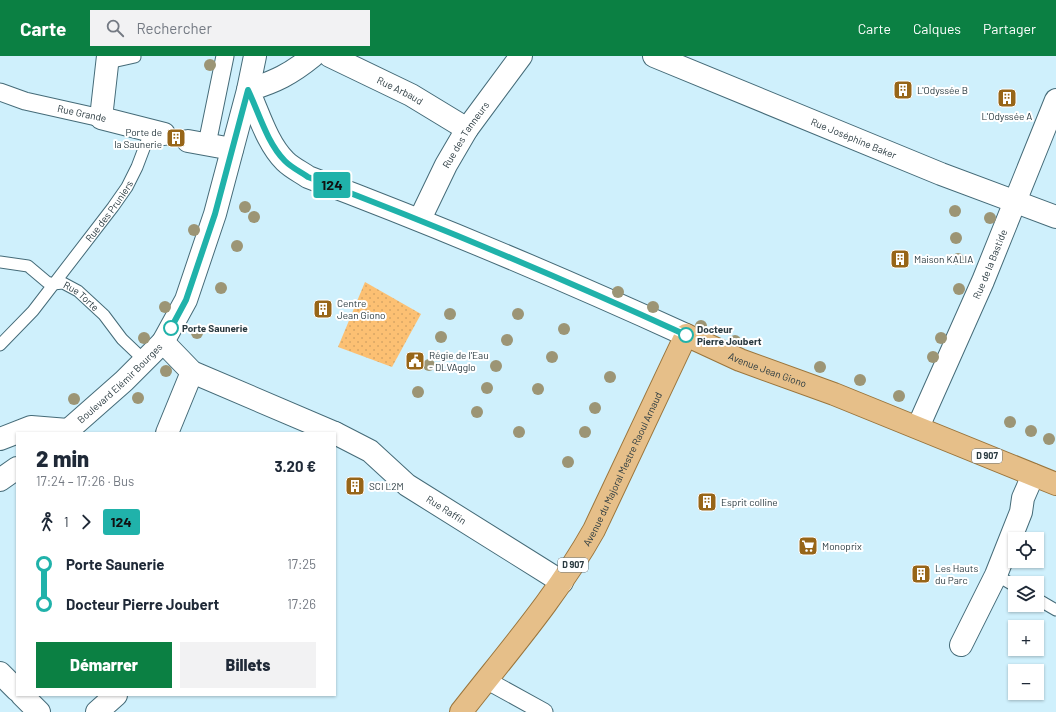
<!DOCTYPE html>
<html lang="fr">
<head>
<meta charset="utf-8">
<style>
  :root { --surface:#fff; --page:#f2f2f3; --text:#1f2937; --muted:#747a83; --accent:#0b8043 }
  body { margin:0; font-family:Barlow,sans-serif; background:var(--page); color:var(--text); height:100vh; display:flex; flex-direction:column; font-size:15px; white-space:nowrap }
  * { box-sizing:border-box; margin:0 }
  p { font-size:13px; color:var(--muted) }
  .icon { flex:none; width:22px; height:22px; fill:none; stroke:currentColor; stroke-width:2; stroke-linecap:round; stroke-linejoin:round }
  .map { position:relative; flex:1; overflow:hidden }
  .side { position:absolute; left:16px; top:376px; width:320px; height:264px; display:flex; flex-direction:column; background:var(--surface); border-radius:0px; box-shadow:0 1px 3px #0004 }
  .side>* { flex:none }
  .badge { padding:0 8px; border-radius:3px; font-size:14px; line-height:26px }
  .buttons { position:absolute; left:1008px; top:476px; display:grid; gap:8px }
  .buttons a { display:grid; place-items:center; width:36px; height:36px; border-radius:0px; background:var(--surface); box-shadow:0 1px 3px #0004; font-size:20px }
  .map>.badge { position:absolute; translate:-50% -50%; box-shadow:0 0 0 2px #fff }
  .legs { display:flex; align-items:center; gap:6px; height:44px; padding:0 20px; font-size:13px }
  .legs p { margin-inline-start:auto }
  .headline { display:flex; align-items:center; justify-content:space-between; height:68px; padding:0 20px }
  h1 { font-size:22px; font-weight:800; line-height:30px }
  .primary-button { display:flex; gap:8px; margin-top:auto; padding:8px 20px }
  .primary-button a { flex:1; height:46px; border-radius:0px; background:var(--accent); color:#fff; font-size:16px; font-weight:800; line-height:46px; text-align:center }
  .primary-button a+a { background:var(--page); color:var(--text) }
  ul { padding:0 20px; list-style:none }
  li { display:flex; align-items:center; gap:14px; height:40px; font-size:15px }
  li i { display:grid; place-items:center; width:6px; height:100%; margin:0 5px; background:currentColor }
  li i::after { content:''; width:10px; height:10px; margin:-5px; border:3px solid; border-radius:50%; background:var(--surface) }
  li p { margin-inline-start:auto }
  li:first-child i { background:linear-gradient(#0000 50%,currentColor 0) }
  li:last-child i { background:linear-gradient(currentColor 50%,#0000 0) }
  header { display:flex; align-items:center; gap:24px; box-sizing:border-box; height:56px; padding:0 20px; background:var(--accent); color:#fff }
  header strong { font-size:19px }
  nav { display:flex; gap:22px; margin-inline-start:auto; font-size:14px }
  .search { width:280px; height:36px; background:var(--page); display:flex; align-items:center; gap:10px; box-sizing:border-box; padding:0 14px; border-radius:0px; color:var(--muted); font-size:15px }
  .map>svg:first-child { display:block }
  .garden { fill:url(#garden-dots) }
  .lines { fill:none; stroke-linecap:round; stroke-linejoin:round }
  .service-casing { stroke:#456b78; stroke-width:13 }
  .pedestrian-casing { stroke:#456b78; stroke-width:19 }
  .minor-casing { stroke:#456b78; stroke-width:24 }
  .tertiary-casing { stroke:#456b78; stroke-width:24 }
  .primary-casing { stroke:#9a753c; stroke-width:24 }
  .service { stroke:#fff; stroke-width:11 }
  .pedestrian { stroke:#fff; stroke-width:17 }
  .minor { stroke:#fff; stroke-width:22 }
  .tertiary { stroke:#fff; stroke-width:22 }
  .primary { stroke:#e6bf89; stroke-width:22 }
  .tree { fill:#9c9575 }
  .line-1-casing { stroke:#fff; stroke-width:9 }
  .line-1 { stroke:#20b2aa; stroke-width:6 }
  .stop-1-dot { fill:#fff; stroke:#20b2aa; stroke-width:2 }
  .labels { text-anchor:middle; stroke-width:4; stroke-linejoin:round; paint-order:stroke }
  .shield { fill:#fff; stroke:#6a7579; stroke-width:1 }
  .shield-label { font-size:9px; font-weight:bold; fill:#2a3a40 }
  .street-label { font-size:10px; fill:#2a3a40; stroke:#fff }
  .poi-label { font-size:10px; fill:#2a3a40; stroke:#fff; text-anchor:start }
  .stop-label { font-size:10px; font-weight:bold; fill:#2a3a40; stroke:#fff; text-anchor:start }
</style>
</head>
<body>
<header>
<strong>Carte</strong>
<div class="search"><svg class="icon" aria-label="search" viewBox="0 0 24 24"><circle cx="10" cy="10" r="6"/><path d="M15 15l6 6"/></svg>Rechercher</div>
<nav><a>Carte</a><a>Calques</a><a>Partager</a></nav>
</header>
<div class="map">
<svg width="1056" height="656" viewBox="0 0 1056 656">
  <defs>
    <pattern id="garden-dots" width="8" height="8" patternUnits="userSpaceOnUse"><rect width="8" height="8" fill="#fcc073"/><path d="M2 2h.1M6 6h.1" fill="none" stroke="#d8a665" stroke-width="1.8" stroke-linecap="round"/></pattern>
  </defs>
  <rect width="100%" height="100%" fill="#cff0fc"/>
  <path class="garden" d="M365 226 421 258 392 311 338 291Z"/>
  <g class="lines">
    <defs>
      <g id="service">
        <path d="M108 7 135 1"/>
        <path id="s1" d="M0 206 28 210 47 226 53 228 63 227 78 235 104 259 122 283 145 305"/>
        <path id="s2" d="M0 289 33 255 113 151 127 131 137 111 151 74"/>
        <path d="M996 519 1015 530"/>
        <path d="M1037 543 1056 554"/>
      </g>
      <path id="pedestrian" d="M0 36 25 45 101 62
        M207 88 225 0
        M486 624 544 656"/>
      <g id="minor">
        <path d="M108 0 101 62 164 78"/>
        <path d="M313 0C291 18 275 26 248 34 259 58 267 87 285 105 292 112 301 116 308 121 436 169 561 222 686 279"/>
        <path id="s3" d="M330 0 411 39 467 73"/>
        <path id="s4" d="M654 0 941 118 1056 161"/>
        <path d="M188 85 232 93"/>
        <path id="s5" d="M420 163 446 109 467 73 521 0"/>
        <path d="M163 286 192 316 335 377"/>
        <path id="s6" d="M918 371 983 225 1056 44"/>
        <path d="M167 377 192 316"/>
        <path id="s7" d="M335 377 370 395 407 429 562 526"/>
        <path d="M0 383 31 371 68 374"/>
        <path d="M961 589 996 519 1021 456 1023 442 1033 419"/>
        <path d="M0 617 17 634"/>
        <path d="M22 639 39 656"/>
        <path d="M97 656 116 639"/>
      </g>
      <g id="tertiary">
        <path id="s8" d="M65 377 124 325 163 286 186 244 215 158 248 34 255 0"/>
        <path d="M0 424 17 412"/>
      </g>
      <g id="primary">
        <path id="s9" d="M461 656C507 597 557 540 594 474L686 279 740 304 834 338 1056 428"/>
      </g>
    </defs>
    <use href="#service" class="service-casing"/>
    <use href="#pedestrian" class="pedestrian-casing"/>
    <use href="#minor" class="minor-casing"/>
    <use href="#tertiary" class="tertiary-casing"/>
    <use href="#primary" class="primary-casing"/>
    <use href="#service" class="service"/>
    <use href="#pedestrian" class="pedestrian"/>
    <use href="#minor" class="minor"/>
    <use href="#tertiary" class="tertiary"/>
    <use href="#primary" class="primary"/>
  </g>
  <g class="tree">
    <circle cx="210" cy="9" r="6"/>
    <circle cx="245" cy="151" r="6"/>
    <circle cx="955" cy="155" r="6"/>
    <circle cx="254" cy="161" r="6"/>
    <circle cx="990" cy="162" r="6"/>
    <circle cx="194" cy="174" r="6"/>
    <circle cx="956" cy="182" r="6"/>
    <circle cx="237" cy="190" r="6"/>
    <circle cx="958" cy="203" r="6"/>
    <circle cx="221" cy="232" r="6"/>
    <circle cx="959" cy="233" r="6"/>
    <circle cx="618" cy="236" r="6"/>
    <circle cx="165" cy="251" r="6"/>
    <circle cx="653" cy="251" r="6"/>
    <circle cx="450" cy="258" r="6"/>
    <circle cx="518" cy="258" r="6"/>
    <circle cx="701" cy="270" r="6"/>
    <circle cx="564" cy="273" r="6"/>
    <circle cx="197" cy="277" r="6"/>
    <circle cx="441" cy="281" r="6"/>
    <circle cx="144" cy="282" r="6"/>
    <circle cx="941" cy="282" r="6"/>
    <circle cx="507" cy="284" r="6"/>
    <circle cx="735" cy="285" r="6"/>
    <circle cx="552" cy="301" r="6"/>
    <circle cx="933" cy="301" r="6"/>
    <circle cx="429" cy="309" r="6"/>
    <circle cx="496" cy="310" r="6"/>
    <circle cx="820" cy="311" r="6"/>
    <circle cx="166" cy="315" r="6"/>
    <circle cx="610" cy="321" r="6"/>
    <circle cx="860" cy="324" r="6"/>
    <circle cx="487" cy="332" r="6"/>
    <circle cx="538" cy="333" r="6"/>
    <circle cx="418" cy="336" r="6"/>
    <circle cx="899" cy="340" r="6"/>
    <circle cx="138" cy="342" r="6"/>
    <circle cx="74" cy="343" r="6"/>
    <circle cx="595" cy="352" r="6"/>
    <circle cx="477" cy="356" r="6"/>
    <circle cx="1010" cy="366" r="6"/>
    <circle cx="1031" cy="375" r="6"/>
    <circle cx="519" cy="376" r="6"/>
    <circle cx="585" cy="376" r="6"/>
    <circle cx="1049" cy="383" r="6"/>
    <circle cx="568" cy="406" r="6"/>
  </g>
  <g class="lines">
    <defs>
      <path id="line-1" d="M171 272 186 244 215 158 248 34C259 57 267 87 285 105 292 112 301 116 308 121 436 169 561 222 686 279"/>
    </defs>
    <use href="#line-1" class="line-1-casing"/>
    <use href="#line-1" class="line-1"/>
  </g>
  <defs>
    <symbol id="building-square" viewBox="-11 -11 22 22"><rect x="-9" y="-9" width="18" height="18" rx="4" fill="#976518" stroke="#fff"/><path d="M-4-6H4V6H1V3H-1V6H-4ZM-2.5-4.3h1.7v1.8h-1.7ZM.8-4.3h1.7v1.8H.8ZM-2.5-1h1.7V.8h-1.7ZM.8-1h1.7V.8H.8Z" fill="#fff"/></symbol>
    <symbol id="civic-square" viewBox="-11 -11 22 22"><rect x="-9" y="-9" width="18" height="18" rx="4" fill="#976518" stroke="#fff"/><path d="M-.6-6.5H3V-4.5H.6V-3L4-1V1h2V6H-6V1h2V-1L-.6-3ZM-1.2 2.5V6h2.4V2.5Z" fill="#fff"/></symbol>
    <symbol id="supermarket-square" viewBox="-11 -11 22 22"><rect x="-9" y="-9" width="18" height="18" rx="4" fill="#976518" stroke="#fff"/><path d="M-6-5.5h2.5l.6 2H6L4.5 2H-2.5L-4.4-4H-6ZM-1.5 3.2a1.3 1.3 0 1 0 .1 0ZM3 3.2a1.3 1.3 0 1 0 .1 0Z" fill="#fff"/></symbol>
  </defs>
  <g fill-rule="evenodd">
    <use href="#building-square" x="892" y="23" width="22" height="22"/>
    <use href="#building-square" x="996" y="31" width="22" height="22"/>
    <use href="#building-square" x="165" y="71" width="22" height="22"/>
    <use href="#building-square" x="889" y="192" width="22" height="22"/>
    <use href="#building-square" x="312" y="242" width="22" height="22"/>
    <use href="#civic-square" x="404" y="294" width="22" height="22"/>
    <use href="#building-square" x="344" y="419" width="22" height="22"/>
    <use href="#building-square" x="696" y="435" width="22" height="22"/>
    <use href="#supermarket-square" x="797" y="479" width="22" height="22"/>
    <use href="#building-square" x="910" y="507" width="22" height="22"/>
  </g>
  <g class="stop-1-dot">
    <circle cx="171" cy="272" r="7"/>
    <circle cx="686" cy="279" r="7"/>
  </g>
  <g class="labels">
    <g class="shield">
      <rect x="972" y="393" width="30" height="14" rx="3"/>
      <rect x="558" y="502" width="30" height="14" rx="3"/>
    </g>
    <g class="shield-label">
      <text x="987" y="403">D 907</text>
      <text x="573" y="512">D 907</text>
    </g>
    <g class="street-label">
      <text dy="4" stroke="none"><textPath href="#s3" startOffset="78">Rue Arbaud</textPath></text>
      <text transform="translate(82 57) rotate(12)" y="4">Rue Grande</text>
      <text dy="4" stroke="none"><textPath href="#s5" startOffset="96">Rue des Tanneurs</textPath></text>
      <text dy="4" stroke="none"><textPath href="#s4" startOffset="216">Rue Joséphine Baker</textPath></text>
      <text dy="4" stroke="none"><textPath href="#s2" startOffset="173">Rue des Pruniers</textPath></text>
      <text dy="4" stroke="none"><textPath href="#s6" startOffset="178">Rue de la Bastide</textPath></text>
      <text dy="4" stroke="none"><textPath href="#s1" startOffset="92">Rue Torte</textPath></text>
      <text dy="4" stroke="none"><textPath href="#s9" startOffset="530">Avenue Jean Giono</textPath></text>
      <text dy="4" stroke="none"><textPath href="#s8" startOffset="74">Boulevard Elémir Bourges</textPath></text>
      <text dy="4" stroke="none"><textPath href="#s9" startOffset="293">Avenue du Majoral Mestre Raoul Arnaud</textPath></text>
      <text dy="4" stroke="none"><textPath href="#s7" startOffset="136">Rue Raffin</textPath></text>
    </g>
    <g class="poi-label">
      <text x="917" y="38">L'Odyssée B</text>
      <text x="1007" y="64" text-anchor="middle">L'Odyssée A</text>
      <text x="162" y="80" text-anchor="end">Porte de<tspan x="162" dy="12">la Saunerie</tspan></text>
      <text x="914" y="207">Maison KALIA</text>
      <text x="337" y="251">Centre<tspan x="337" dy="12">Jean Giono</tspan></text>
      <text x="429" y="303">Régie de l'Eau<tspan x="429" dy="12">- DLVAgglo</tspan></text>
      <text x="369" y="434">SCI L2M</text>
      <text x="721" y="450">Esprit colline</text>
      <text x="822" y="494">Monoprix</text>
      <text x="935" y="516">Les Hauts<tspan x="935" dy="12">du Parc</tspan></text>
    </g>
    <g class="stop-label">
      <text x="182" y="276">Porte Saunerie</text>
      <text x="697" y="277">Docteur<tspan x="697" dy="12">Pierre Joubert</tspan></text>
    </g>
  </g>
</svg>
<div class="buttons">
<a><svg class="icon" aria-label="locate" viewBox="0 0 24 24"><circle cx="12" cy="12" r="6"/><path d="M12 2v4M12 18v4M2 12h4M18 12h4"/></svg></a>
<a><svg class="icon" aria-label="layers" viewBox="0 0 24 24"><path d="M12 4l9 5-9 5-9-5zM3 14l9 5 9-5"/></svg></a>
<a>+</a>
<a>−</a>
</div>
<b class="badge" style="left:332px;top:129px;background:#20b2aa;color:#111">124</b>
<section class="side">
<div class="headline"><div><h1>2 min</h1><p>17:24 – 17:26 · Bus</p></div><b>3.20 €</b></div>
<div class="legs"><svg class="icon" aria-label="walk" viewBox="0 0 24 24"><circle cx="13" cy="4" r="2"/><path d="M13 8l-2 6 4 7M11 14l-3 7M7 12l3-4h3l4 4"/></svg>1<svg class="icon" aria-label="forward" viewBox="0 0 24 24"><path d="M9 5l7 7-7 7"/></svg><b class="badge" style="background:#20b2aa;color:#111">124</b></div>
<ul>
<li><i style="color:#20b2aa"></i><b>Porte Saunerie</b><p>17:25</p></li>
<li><i style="color:#20b2aa"></i><b>Docteur Pierre Joubert</b><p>17:26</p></li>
</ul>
<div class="primary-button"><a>Démarrer</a><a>Billets</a></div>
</section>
</div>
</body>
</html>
